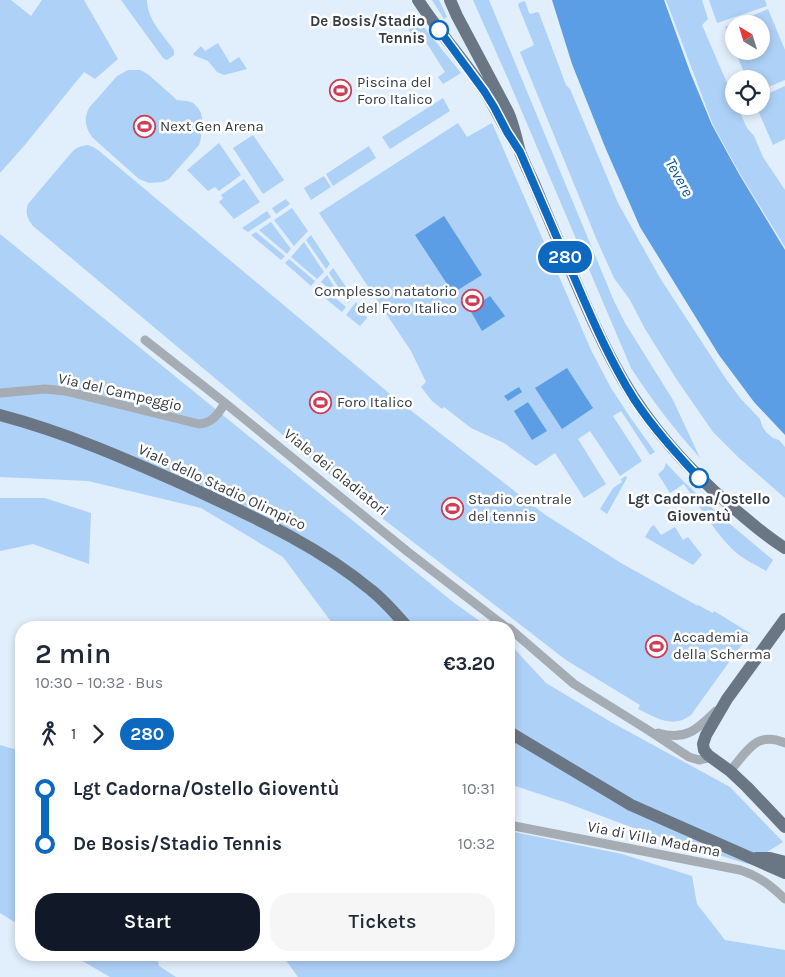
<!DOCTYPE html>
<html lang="en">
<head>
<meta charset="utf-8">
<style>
  :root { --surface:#fff; --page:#f6f6f7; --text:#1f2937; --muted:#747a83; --accent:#111827 }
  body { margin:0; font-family:Karla,sans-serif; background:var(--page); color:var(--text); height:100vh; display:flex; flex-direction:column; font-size:19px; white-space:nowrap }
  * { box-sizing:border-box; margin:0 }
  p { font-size:16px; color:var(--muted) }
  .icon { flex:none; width:28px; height:28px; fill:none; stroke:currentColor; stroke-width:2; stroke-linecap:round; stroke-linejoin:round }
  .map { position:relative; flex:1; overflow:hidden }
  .details { position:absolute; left:15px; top:621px; width:500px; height:340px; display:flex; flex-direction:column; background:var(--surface); border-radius:20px; box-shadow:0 2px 8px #0003 }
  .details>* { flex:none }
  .badge { padding:0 10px; border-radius:16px; font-size:18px; line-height:32px }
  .needle { width:32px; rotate:322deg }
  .controls { position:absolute; left:725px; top:15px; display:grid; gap:10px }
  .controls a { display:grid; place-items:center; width:45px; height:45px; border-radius:50%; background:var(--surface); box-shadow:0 2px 8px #0003; font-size:25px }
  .map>.badge { position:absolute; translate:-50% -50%; box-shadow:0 0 0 2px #fff }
  .legs { display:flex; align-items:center; gap:8px; height:55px; padding:0 20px; font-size:16px }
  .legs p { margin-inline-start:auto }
  .headline { display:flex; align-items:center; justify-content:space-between; height:85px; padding:0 20px }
  h1 { font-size:28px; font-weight:600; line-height:38px }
  .cta { display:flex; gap:10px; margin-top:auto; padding:10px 20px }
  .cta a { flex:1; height:58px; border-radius:20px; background:var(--accent); color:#fff; font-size:20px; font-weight:600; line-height:58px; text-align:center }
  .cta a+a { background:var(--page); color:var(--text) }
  ul { padding:0 20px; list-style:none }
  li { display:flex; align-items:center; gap:18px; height:55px; font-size:19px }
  li i { display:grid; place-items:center; width:8px; height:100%; margin:0 6px; background:currentColor }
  li i::after { content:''; width:12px; height:12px; margin:-6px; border:4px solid; border-radius:50%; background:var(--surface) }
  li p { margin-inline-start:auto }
  li:first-child i { background:linear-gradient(#0000 50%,currentColor 0) }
  li:last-child i { background:linear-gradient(currentColor 50%,#0000 0) }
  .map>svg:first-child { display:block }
  .green { fill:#aed1f7 }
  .water { fill:#5b9ee5 }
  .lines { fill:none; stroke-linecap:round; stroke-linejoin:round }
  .minor { stroke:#a5acb4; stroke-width:9 }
  .primary { stroke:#6a7684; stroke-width:12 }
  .line-1-casing { stroke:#fff; stroke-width:11 }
  .line-1 { stroke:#0c69bf; stroke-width:8 }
  .stop-1-dot { fill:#fff; stroke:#0c69bf; stroke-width:2.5 }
  .labels { text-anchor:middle; stroke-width:5; stroke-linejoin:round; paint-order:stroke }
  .stop-label { font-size:15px; font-weight:bold; fill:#353c43; stroke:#fff; text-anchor:end }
  .poi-label { font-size:15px; fill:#353c43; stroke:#fff; text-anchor:start }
  .street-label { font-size:15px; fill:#353c43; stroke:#fff }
  .water-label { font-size:16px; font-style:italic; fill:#065393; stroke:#fff }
</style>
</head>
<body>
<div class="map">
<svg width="785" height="977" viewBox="0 0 785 977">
  <rect width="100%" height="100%" fill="#e1eefc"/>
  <path class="green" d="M0 0H11L31 16 42 0H84L118 59 95 79 84 72 24 146 0 173Z
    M121 0H147C147 19 163 35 174 50V55L167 60 163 58Z
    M432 0H439L447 17 444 19Z
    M473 0H489L614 301 625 323 673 400 700 458C675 430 651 399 631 368L508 79Z
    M666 0H702L708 19 702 25 734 99V106H737L747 128 754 136 763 157 785 190V247L740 174 713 125Z
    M709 0H765L767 6 717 23Z
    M525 1 529 13 531 14 537 12 539 13 566 85 570 89 618 203 660 278 726 379 741 399 760 419 762 426 766 432 773 438 779 440 785 447V498L738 457 713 432 677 380 645 329 630 300 614 278 596 238 520 52 534 45 518 5 519 3Z
    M768 9 785 50V80L761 90V79H747L735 51H761V24H734V48L725 27Z
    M418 20 461 73 443 84 438 77 445 72 419 31 412 35 407 27Z
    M218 43 230 63 239 57 247 69 224 75 217 72 208 61 193 55 194 53 201 46 205 51Z
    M128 70H140L144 72 149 75 177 100 187 101 193 103 198 108 201 113 202 119 201 138 199 145 169 179 163 182 149 183 139 179 94 139C86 131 83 119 89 108L117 76Z
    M785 86V139L773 145 756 106H761V97Z
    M443 98 450 111 390 149 382 137Z
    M458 123 467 137 492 123 592 352 611 388 630 417 655 452 650 455 621 411 613 416 642 461 620 476 590 431 578 439 606 484 584 498 555 453 536 466 504 443 471 428 444 407 442 409 432 401 421 387 426 382 411 351 319 213Z
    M253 135 284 180 263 194 233 148Z
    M219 143 241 175 219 191 215 187 208 191 187 170Z
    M88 145 93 147 98 150 396 399 544 514 621 563 698 606V605L713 613 714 611 750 633 691 715C672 729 657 718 638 709L640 705 566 660 382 518 33 226C27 219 25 213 28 204L72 152C77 147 81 146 88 145Z
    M369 146 376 158 333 186 326 174Z
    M324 176 331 187 311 200 304 188Z
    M244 179 260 202 234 219 219 202 223 198 221 195Z
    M286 199 290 204 276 214 272 208Z
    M292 208 308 231 294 246 274 220Z
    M267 211 271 217 248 232 242 228Z
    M271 222 291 249 287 254 259 230Z
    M256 232 285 256 281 260 251 235Z
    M0 234 453 602 488 627H335L283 557 201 508 88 481 0 477Z
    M311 235 330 264 326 269 306 240Z
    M304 242 324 272 317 279 291 257Z
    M289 259 315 281 311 286 285 263Z
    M333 268 353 297 349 303 329 273Z
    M327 275 340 296 339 297 321 282Z
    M319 284 346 307 342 312 314 289Z
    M356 302 367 318 360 326 346 315Z
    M666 463 683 481 724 519 773 560 766 571C758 566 747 561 739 555 718 538 700 507 684 484L670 493 658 474 664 469Z
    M626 476 627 478 607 514 600 509 613 488 622 482 621 479Z
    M0 498H45L91 513 89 564 33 544 0 551Z
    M654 525 661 535 675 527 683 540 688 537 702 555 693 565 645 537 651 527Z
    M509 643 546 683 611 722 730 787 783 842 748 864 647 833 564 802 509 784Z
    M0 745 21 751V926L0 913Z
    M509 831 622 854 692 876 697 904 725 940 785 950V977H298L282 955H509Z
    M72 955H156L159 966 176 977H110Z"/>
  <path class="water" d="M552 0H664L690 72 712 125 739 174 785 250V435L754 402 719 355 640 227 605 147 572 64Z
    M444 216 482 275 453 293 415 235Z
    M490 296 505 316 482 331 470 310Z
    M567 368 593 408 562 429 535 388Z
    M519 387 522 392 508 401 504 396Z
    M528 402 547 431 532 440 514 411Z"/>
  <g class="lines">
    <path class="minor" d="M145 340 225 403 408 552 507 628
      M0 393 45 389 65 391 199 424C213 423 218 414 225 403
      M509 628 574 684 648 730 689 757 699 760 712 757
      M658 733C685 741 697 730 716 711
      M730 771C747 752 756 730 785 743
      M509 825 740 870C759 876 770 885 785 899"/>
    <path class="primary" d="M418 0C438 31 463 59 484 90 495 107 503 126 515 143
      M450 0 457 16 508 112C514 125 516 138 520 152 524 162 529 173 534 183 543 205 552 227 562 250 581 294 599 339 623 380 651 428 689 470 731 506 749 521 765 536 785 548
      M0 415C65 432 126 459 187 486 251 516 316 544 371 590 385 601 396 614 408 628
      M785 619 727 699 706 735 703 744 704 750 708 755 730 771 747 787 785 827
      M509 732 631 805 785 873
      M756 858H770L785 862"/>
  </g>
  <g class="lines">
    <defs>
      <path id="line-1" d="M439 30 484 91 494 107 507 132 520 152C538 193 556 235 574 277 592 319 610 361 634 399 653 428 676 453 699 478"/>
    </defs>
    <use href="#line-1" class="line-1-casing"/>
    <use href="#line-1" class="line-1"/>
  </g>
  <defs>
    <symbol id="stadium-ring" viewBox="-11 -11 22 22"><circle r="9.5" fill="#fff" stroke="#cd3d55" stroke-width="1.5"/><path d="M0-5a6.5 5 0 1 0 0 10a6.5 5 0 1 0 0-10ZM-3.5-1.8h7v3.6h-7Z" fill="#cd3d55"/></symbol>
  </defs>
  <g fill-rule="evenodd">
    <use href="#stadium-ring" x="328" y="78" width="25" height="25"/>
    <use href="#stadium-ring" x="132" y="114" width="25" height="25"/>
    <use href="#stadium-ring" x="460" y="288" width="25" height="25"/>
    <use href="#stadium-ring" x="308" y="390" width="25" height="25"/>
    <use href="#stadium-ring" x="440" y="496" width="25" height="25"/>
    <use href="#stadium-ring" x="644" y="634" width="25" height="25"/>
  </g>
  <g class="stop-1-dot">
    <circle cx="439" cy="30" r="9"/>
    <circle cx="699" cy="478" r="9"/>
  </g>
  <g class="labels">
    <g class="stop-label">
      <text x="425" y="26">De Bosis/Stadio<tspan x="425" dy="17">Tennis</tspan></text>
      <text x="699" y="504" text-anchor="middle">Lgt Cadorna/Ostello<tspan x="699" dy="17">Gioventù</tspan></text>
    </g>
    <g class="poi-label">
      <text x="357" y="87">Piscina del<tspan x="357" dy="17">Foro Italico</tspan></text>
      <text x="160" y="131">Next Gen Arena</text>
      <text x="457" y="296" text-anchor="end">Complesso natatorio<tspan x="457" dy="17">del Foro Italico</tspan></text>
      <text x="337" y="407">Foro Italico</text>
      <text x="468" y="504">Stadio centrale<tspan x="468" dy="17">del tennis</tspan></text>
      <text x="673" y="642">Accademia<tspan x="673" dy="17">della Scherma</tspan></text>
    </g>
    <g class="street-label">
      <text transform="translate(120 392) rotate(13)" y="5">Via del Campeggio</text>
      <text transform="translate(336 472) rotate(39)" y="5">Viale dei Gladiatori</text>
      <text transform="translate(222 487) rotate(25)" y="5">Viale dello Stadio Olimpico</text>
      <text transform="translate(654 839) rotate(11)" y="5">Via di Villa Madama</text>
    </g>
    <g class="water-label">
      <text transform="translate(680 177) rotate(61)" y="6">Tevere</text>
    </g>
  </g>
</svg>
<div class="controls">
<a><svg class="needle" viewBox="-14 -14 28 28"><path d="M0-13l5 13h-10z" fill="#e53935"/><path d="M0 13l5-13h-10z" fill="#747a83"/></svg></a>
<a><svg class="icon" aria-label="locate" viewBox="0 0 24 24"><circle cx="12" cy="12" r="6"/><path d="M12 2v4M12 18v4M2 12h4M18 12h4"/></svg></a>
</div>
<b class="badge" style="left:565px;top:257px;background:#0c69bf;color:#fff">280</b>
<section class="details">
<div class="headline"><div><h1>2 min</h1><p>10:30 – 10:32 · Bus</p></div><b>€3.20</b></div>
<div class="legs"><svg class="icon" aria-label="walk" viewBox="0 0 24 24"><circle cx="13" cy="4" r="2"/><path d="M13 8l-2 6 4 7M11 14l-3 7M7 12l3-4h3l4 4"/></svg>1<svg class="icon" aria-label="forward" viewBox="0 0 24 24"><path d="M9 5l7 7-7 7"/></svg><b class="badge" style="background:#0c69bf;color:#fff">280</b></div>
<ul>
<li><i style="color:#0c69bf"></i><b>Lgt Cadorna/Ostello Gioventù</b><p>10:31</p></li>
<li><i style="color:#0c69bf"></i><b>De Bosis/Stadio Tennis</b><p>10:32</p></li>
</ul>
<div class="cta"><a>Start</a><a>Tickets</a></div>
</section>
</div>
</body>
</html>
